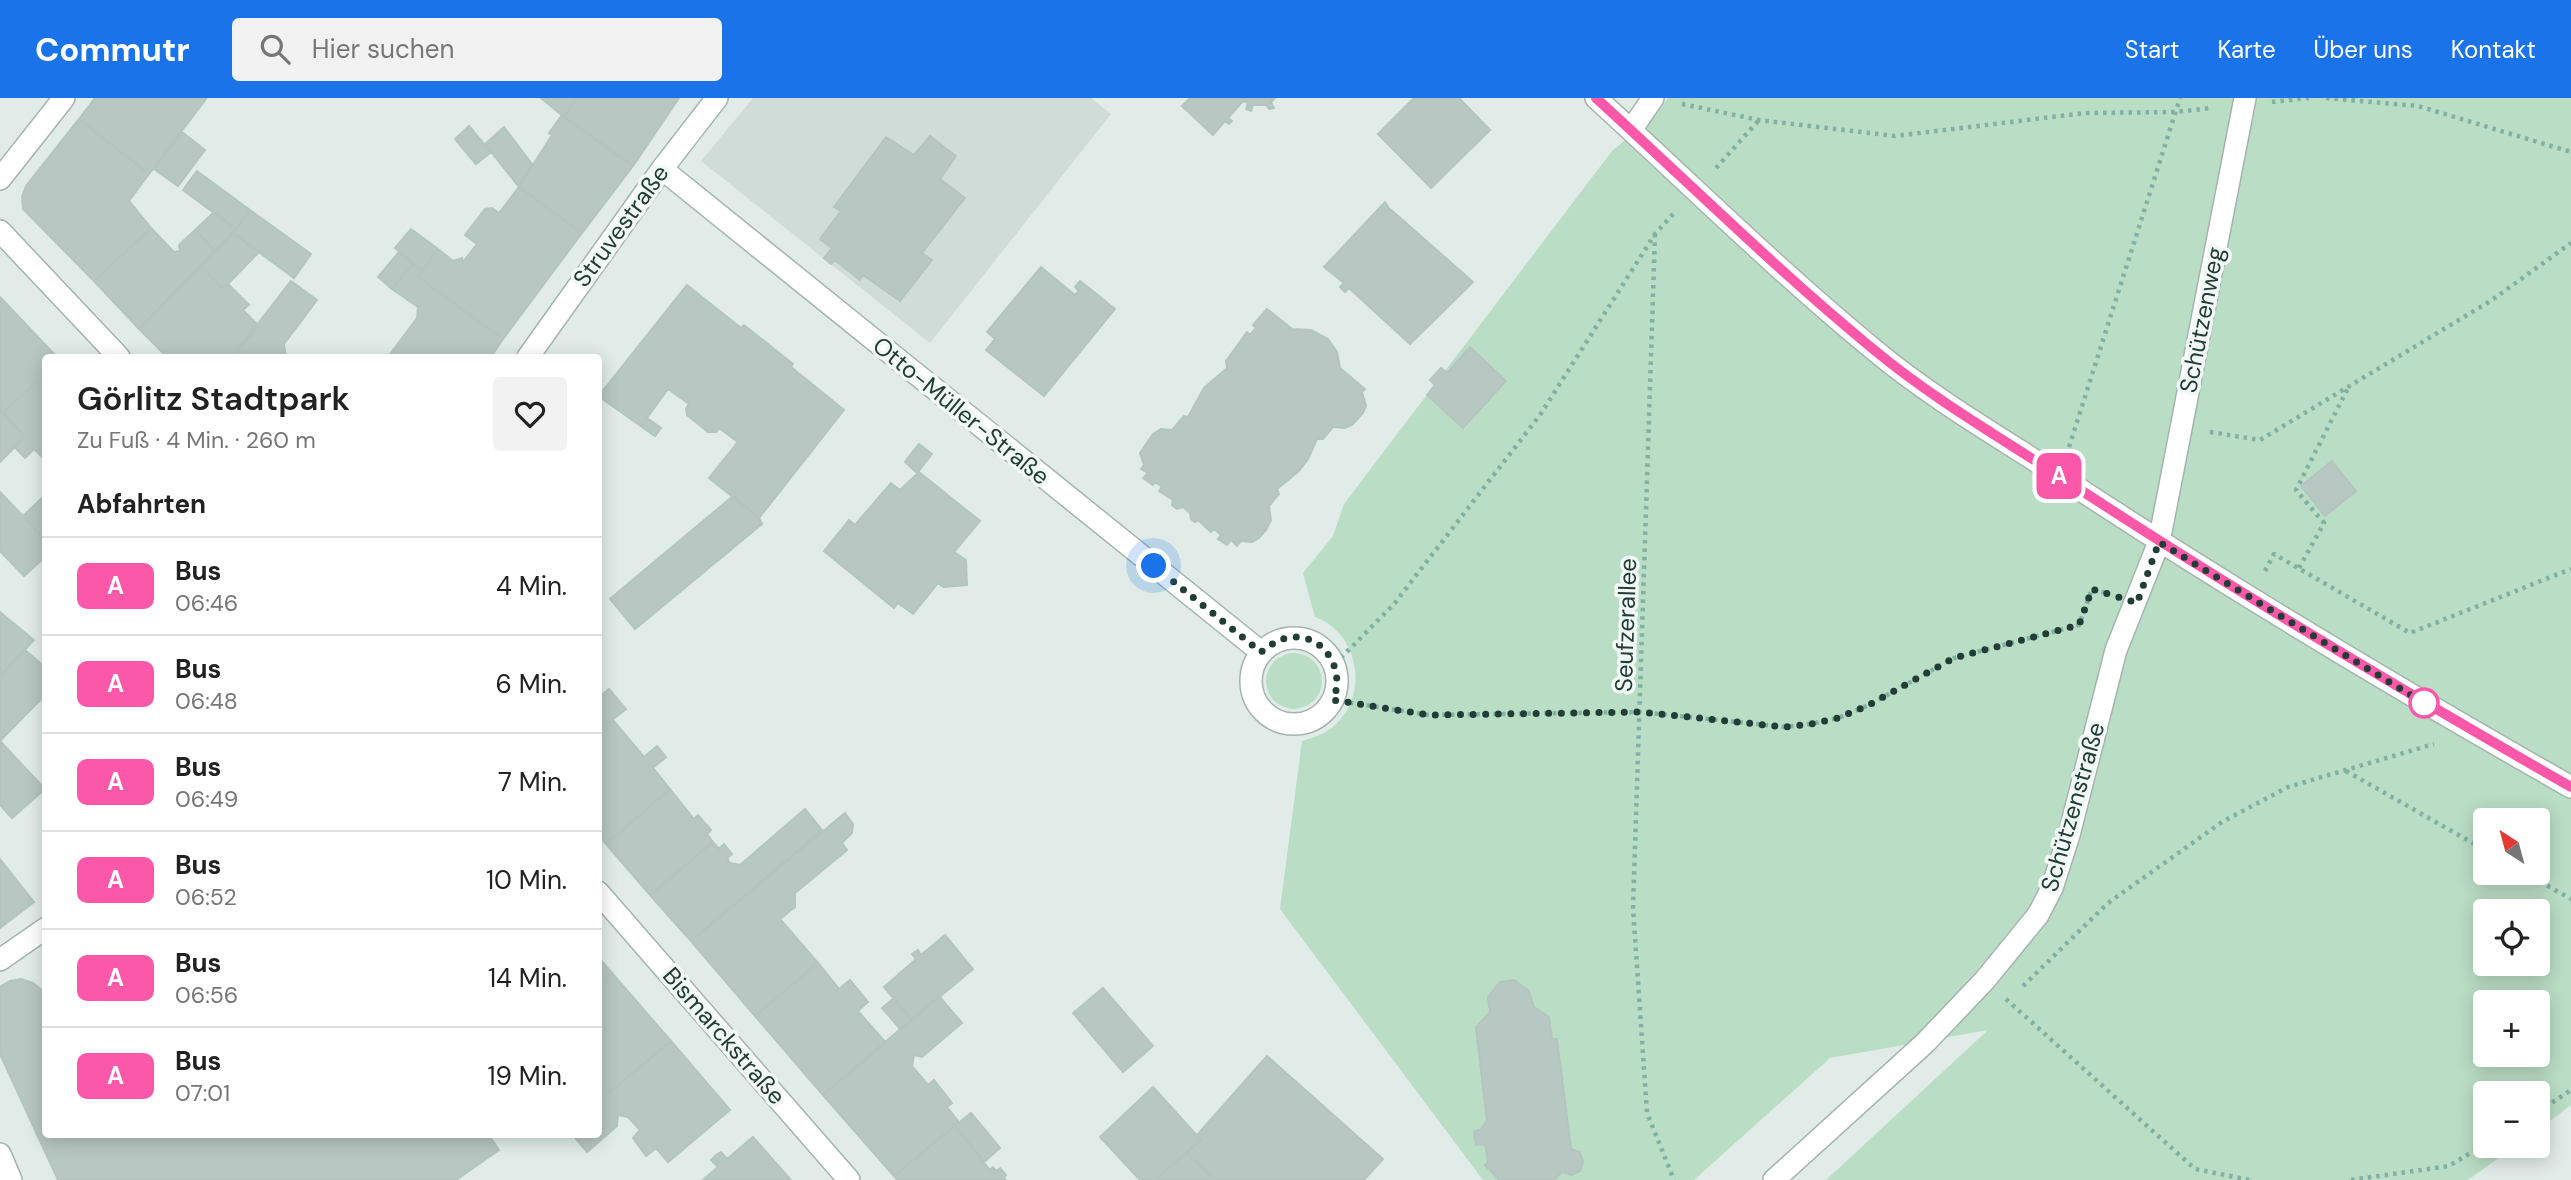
<!DOCTYPE html>
<html lang="de">
<head>
<meta charset="utf-8">
<style>
  :root { --surface:#fff; --page:#f2f2f2; --text:#222; --muted:#767676; --line:#e0e0e0; --accent:#1a73e8 }
  body { margin:0; font-family:"DM Sans",sans-serif; background:var(--page); color:var(--text); height:100vh; display:flex; flex-direction:column; font-size:26px; white-space:nowrap }
  * { box-sizing:border-box; margin:0 }
  p { font-size:23px; color:var(--muted) }
  .icon { flex:none; width:38px; height:38px; fill:none; stroke:currentColor; stroke-width:2; stroke-linecap:round; stroke-linejoin:round }
  .map { position:relative; flex:1; overflow:hidden }
  .details { position:absolute; left:42px; top:256px; width:560px; height:784px; display:flex; flex-direction:column; background:var(--surface); border-radius:7px; box-shadow:0 4px 18px #0003 }
  .details>* { flex:none }
  .badge { padding:0 14px; border-radius:10px; font-size:24px; line-height:46px }
  .needle { width:46px; rotate:324deg }
  .controls { position:absolute; left:2473px; top:710px; display:grid; gap:14px }
  .controls a { display:grid; place-items:center; width:77px; height:77px; border-radius:7px; background:var(--surface); box-shadow:0 4px 18px #0003; font-size:35px }
  .you { position:absolute; width:35px; height:35px; margin:-18px; border:5px solid #fff; border-radius:50%; background:#1a73e8; box-shadow:0 0 0 10px #1a73e833 }
  .map>.badge { position:absolute; translate:-50% -50%; box-shadow:0 0 0 4px #fff }
  h2 { padding:0 35px; font-size:26px; line-height:63px }
  .round { display:grid; place-items:center; flex:none; width:74px; height:74px; border-radius:7px; background:var(--page) }
  .summary { display:flex; align-items:center; justify-content:space-between; height:119px; padding:0 35px }
  h1 { font-size:33px; font-weight:600; line-height:52px }
  ul { padding:0; list-style:none }
  li { display:flex; align-items:center; gap:21px; height:98px; padding:0 35px; border-top:2px solid var(--line) }
  li div { flex:1 }
  li b { display:block; font-size:26px }
  li em { font-style:normal }
  li .badge { min-width:77px; font-weight:700; text-align:center }
  header { display:flex; align-items:center; gap:42px; box-sizing:border-box; height:98px; padding:0 35px; background:var(--accent); color:#fff }
  header strong { font-size:33px }
  nav { display:flex; gap:38px; margin-inline-start:auto; font-size:24px }
  .search { width:490px; height:63px; background:var(--page); display:flex; align-items:center; gap:18px; box-sizing:border-box; padding:0 24px; border-radius:7px; color:var(--muted); font-size:26px }
  .map>svg:first-child { display:block }
  .built { fill:#d0dcd7 }
  .green { fill:#baddc5; fill-rule:evenodd }
  .building { fill:#b7c7c1; stroke:#b4c5bf; stroke-width:2 }
  .lines { fill:none; stroke-linecap:round; stroke-linejoin:round }
  .pedestrian-casing { stroke:#a4b4af; stroke-width:24 }
  .minor-casing { stroke:#a4b4af; stroke-width:24 }
  .path { stroke:#82b0a3; stroke-width:4.5; stroke-dasharray:3.5 5; stroke-linecap:butt }
  .pedestrian { stroke:#fff; stroke-width:21 }
  .minor { stroke:#fff; stroke-width:21 }
  .line-casing { stroke:#fff; stroke-width:16 }
  .line { stroke:#fc58aa; stroke-width:10 }
  .walk { stroke:#223d36; stroke-width:7; stroke-dasharray:0 12.6 }
  .stop-dot { fill:#fff; stroke:#fc58aa; stroke-width:3.5 }
  .labels { text-anchor:middle; stroke-width:7; stroke-linejoin:round; paint-order:stroke }
  .street-label { font-size:24px; fill:#223d36; stroke:#f2f8f5 }
</style>
</head>
<body>
<header>
<strong>Commutr</strong>
<div class="search"><svg class="icon" aria-label="search" viewBox="0 0 24 24"><circle cx="10" cy="10" r="6"/><path d="M15 15l6 6"/></svg>Hier suchen</div>
<nav><a>Start</a><a>Karte</a><a>Über uns</a><a>Kontakt</a></nav>
</header>
<div class="map">
<svg width="2571" height="1082" viewBox="0 0 2571 1082">
  <rect width="100%" height="100%" fill="#e1ece8"/>
  <path class="built" d="M753 0H1091L1111 16 930 245 701 63Z"/>
  <path class="green" d="M1668 0H2571V1007L2538 1032V996H2485V1048H2515L2468 1082H1826L1988 932 1830 960 1694 1082H1483L1280 811 1302 643C1315 639 1326 636 1336 626 1369 595 1359 535 1315 519L1303 475 1333 438 1344 406 1612 53 1657 15ZM2485 723H2538V775H2485ZM2485 814H2538V866H2485ZM2485 905H2538V957H2485Z
    M1266 583a28 28 0 1 1 56 0a28 28 0 1 1-56 0Z"/>
  <path class="building" d="M95 0H206V1L149 76 79 21Z
    M541 0H576L564 19Z
    M576 0H679L633 68 564 19Z
    M1190 0H1275L1271 4 1274 10 1269 11 1266 7H1253L1251 13 1246 11 1248 5 1243 3 1228 20 1232 23 1229 26 1225 23 1213 37 1182 8Z
    M1414 0H1459L1490 32 1431 90 1378 36Z
    M562 17 633 68 582 135 519 89 552 37 549 35Z
    M79 21 149 76 129 103 151 130 94 183 23 111 22 99 26 88Z
    M469 28 491 54 476 66 455 41Z
    M504 29 532 66 519 89 485 46Z
    M182 34 205 52 178 88 154 71Z
    M930 38 956 58 940 81 965 100 922 155 932 162 900 203 863 177 860 182 835 162 831 166 824 160 832 150 820 141 841 113 834 109 886 39 914 57Z
    M197 73 250 112 236 131 183 92Z
    M519 89 582 135 503 241 418 179 438 151 453 163 462 160 463 164 477 146 465 137 485 111 492 110 499 115Z
    M1385 104 1389 110 1473 184 1410 246 1349 190 1345 194 1340 189 1344 185 1324 169Z
    M250 112 311 156 294 180 233 135Z
    M214 114 236 131 215 153 195 132Z
    M151 130 174 154 180 153 179 147 195 132 215 153 139 231 94 183Z
    M411 131 438 151 422 173 395 150Z
    M233 135 259 154 228 186 221 189 201 168Z
    M399 154 413 166 392 191 378 179Z
    M413 166 422 173 418 179 503 241 491 259H388L417 220 418 209 392 191Z
    M201 168 221 189 228 186 249 207 243 212 259 228 232 259H167L139 231Z
    M1041 169 1075 197 1079 193 1075 189 1080 183 1115 211 1044 298 986 252 995 241 987 234Z
    M291 183 317 202 284 246 286 259H232Z
    M687 187 741 230 744 227 793 266 791 269 844 312 759 420 709 380 738 344 719 330 716 334H708L687 317 686 311 689 306 668 291 647 320 661 330 655 338 601 300V295Z
    M0 199 57 259H46V275L3 315 0 312Z
    M1267 211 1292 231 1311 232 1328 241 1337 254 1340 270 1365 291 1362 294 1366 308 1363 315 1352 327 1345 330 1333 329 1323 341H1317L1308 361 1299 373 1277 391 1279 396 1269 408 1271 422 1266 432 1259 440 1252 444 1241 443 1237 448 1231 442 1227 447 1218 441 1221 437 1214 431 1211 434 1198 422 1195 424 1191 421 1190 415 1183 409 1177 411 1172 407 1173 402 1159 393 1162 389 1155 384 1153 387 1143 380 1148 375 1141 371 1144 367 1140 355 1153 336 1161 331 1172 332 1184 318 1188 319 1204 290 1227 270 1226 263 1247 234 1250 237 1256 230 1253 227Z
    M1470 249 1506 283 1463 330 1427 297 1435 287 1430 282 1441 270 1447 275Z
    M46 275V363L34 351 25 360 14 348 25 339 3 315Z
    M0 312 25 339 0 364Z
    M919 346 932 356 917 375 905 364Z
    M2332 363 2356 393 2325 418 2301 388Z
    M919 374 980 423 954 454 966 462 967 487 943 489 938 485 913 516 898 505 894 510 824 453 849 422 855 427 891 385 900 392Z
    M0 394 46 442V458L24 478 0 453Z
    M46 396V439L44 441 23 418Z
    M733 398 759 420 762 426 635 531 610 501Z
    M0 514 34 542 0 578Z
    M25 552 46 570V596L0 643V578Z
    M609 591 626 611 598 633V600Z
    M612 621 644 659 657 648 666 659 653 670 670 691 606 746 598 737V633Z
    M0 643 45 691 12 720 0 707Z
    M670 691 694 721 698 717 711 732 707 736 713 744 650 797 606 746Z
    M805 711 822 732 691 843 650 797 713 744 719 751 724 746 732 756 727 760 730 765 740 767Z
    M845 715 853 726 852 735 842 745 847 752 795 795V809L780 821 818 865 755 918 691 843Z
    M0 761 34 804 0 830Z
    M945 837 973 871 912 922 884 889 916 861 912 856 918 852 921 857Z
    M598 859 612 875 598 887Z
    M818 865 839 891 850 882 868 904 858 913 886 945 823 997 755 918Z
    M612 875 671 943 598 1004V887Z
    M21 881 33 885 46 896V1036H488L499 1052 456 1082H58L0 956V889L10 883Z
    M1514 882 1529 893 1534 909 1549 919 1552 941H1557L1571 1051 1580 1054 1583 1064 1580 1073 1572 1077 1562 1074 1554 1082H1499L1485 1067 1488 1064 1486 1049 1482 1046 1476 1047 1474 1033 1480 1032 1487 1023 1476 929 1490 914 1488 899 1500 884Z
    M1103 890 1153 948 1123 974 1073 915Z
    M939 898 962 925 922 959 914 957 912 968 928 987 934 982 952 1005 947 1009 959 1024 894 1078 823 997Z
    M894 900 912 922 901 932 882 910Z
    M671 943 730 1012 668 1064 656 1050 646 1058 633 1040 640 1032 628 1019 618 1017 617 1028 587 1054 572 1036H598V1004Z
    M1267 958 1383 1061 1364 1082H1216L1186 1055 1201 1042 1197 1037Z
    M1153 989 1201 1042 1155 1082H1140L1100 1039Z
    M971 1015 1000 1050 984 1064 955 1028Z
    M955 1028 990 1072 993 1069 996 1073 1000 1070 1006 1077 1004 1080 1006 1082H897L894 1078Z
    M753 1039 791 1082H703L718 1069 711 1062 716 1057 721 1054 727 1061Z
    M1186 1055 1216 1082H1155Z"/>
  <g class="lines">
    <defs>
      <path id="pedestrian" d="M0 1056 11 1082"/>
      <path id="minor" d="M1596 0C1688 84 1777 172 1873 251 1933 301 2001 340 2067 383 2231 491 2400 592 2571 689
        M1631 32 1653 0
        M662 71 1261 554
        M0 81 64 0
        M0 133 119 259
        M528 259 662 71 717 0
        M1251 583a43 43 0 1 1 86 0a43 43 0 1 1-86 0Z
        M598 794 849 1082
        M0 862 46 830
        M1774 1082 1925 945 1985 882 2038 817 2052 790 2069 737 2116 552 2159 444 2245 0"/>
    </defs>
    <use href="#pedestrian" class="pedestrian-casing"/>
    <use href="#minor" class="minor-casing"/>
    <path class="path" d="M2326 0 2418 8 2571 54
      M2272 4 2309 0
      M1682 6 1759 22 1895 38 2085 15 2176 14 2211 10
      M1716 70 1759 22
      M1655 136 1633 810 1647 1015 1674 1082
      M2210 334 2260 342 2492 202 2571 145
      M2069 349 2180 0
      M2299 470 2324 425 2296 392 2349 288
      M2265 473 2274 456 2410 535 2571 471
      M1335 566 1394 506 1540 317 1655 136 1674 115
      M1333 602 1429 617 1641 614 1785 629 1811 626 1838 620 1867 608 1954 560 2079 527 2092 491 2106 495
      M2346 673 2485 752
      M2525 775 2571 801
      M2023 888 2108 805 2222 724 2288 689 2434 646
      M2006 901 2195 1071 2250 1082
      M2538 1014 2571 992
      M2351 1082 2449 1068 2485 1046"/>
    <use href="#pedestrian" class="pedestrian"/>
    <use href="#minor" class="minor"/>
  </g>
  <g class="lines">
    <defs>
      <path id="line" d="M1596 0C1688 84 1777 172 1873 251 1933 301 2001 340 2067 383 2231 491 2400 591 2571 689"/>
    </defs>
    <use href="#line" class="line-casing"/>
    <use href="#line" class="line"/>
    <path class="walk" d="M1154 468 1261 554C1269 548 1276 543 1286 540 1321 532 1347 570 1333 602L1429 617 1641 614 1785 629 1811 626 1838 620 1867 608 1954 560 2079 527 2092 491 2137 505 2159 444 2424 605"/>
  </g>
  <circle class="stop-dot" cx="2424" cy="605" r="14"/>
  <g class="labels">
    <g class="street-label">
      <text transform="translate(621 128) rotate(-54)" y="8">Struvestraße</text>
      <text transform="translate(2202 222) rotate(-79)" y="8">Schützenweg</text>
      <text transform="translate(961 313) rotate(39)" y="8">Otto-Müller-Straße</text>
      <text transform="translate(1626 527) rotate(-88)" y="8">Seufzerallee</text>
      <text transform="translate(2073 709) rotate(-74)" y="8">Schützenstraße</text>
      <text transform="translate(724 938) rotate(49)" y="8">Bismarckstraße</text>
    </g>
  </g>
</svg>
<div class="controls">
<a><svg class="needle" viewBox="-14 -14 28 28"><path d="M0-13l5 13h-10z" fill="#e53935"/><path d="M0 13l5-13h-10z" fill="#767676"/></svg></a>
<a><svg class="icon" aria-label="locate" viewBox="0 0 24 24"><circle cx="12" cy="12" r="6"/><path d="M12 2v4M12 18v4M2 12h4M18 12h4"/></svg></a>
<a>+</a>
<a>−</a>
</div>
<div class="you" style="left:1154px;top:468px"></div>
<b class="badge" style="left:2059px;top:378px;background:#fc58aa;color:#fff">A</b>
<section class="details">
<div class="summary"><div><h1>Görlitz Stadtpark</h1><p>Zu Fuß · 4 Min. · 260 m</p></div><a class="round"><svg class="icon" aria-label="heart" viewBox="0 0 24 24"><path d="M12 20l-8-8c-3-5 5-10 8-4 3-6 11-1 8 4z"/></svg></a></div>
<h2>Abfahrten</h2>
<ul>
<li><span class="badge" style="background:#fc58aa;color:#fff">A</span><div><b>Bus</b><p>06:46</p></div><em>4 Min.</em></li>
<li><span class="badge" style="background:#fc58aa;color:#fff">A</span><div><b>Bus</b><p>06:48</p></div><em>6 Min.</em></li>
<li><span class="badge" style="background:#fc58aa;color:#fff">A</span><div><b>Bus</b><p>06:49</p></div><em>7 Min.</em></li>
<li><span class="badge" style="background:#fc58aa;color:#fff">A</span><div><b>Bus</b><p>06:52</p></div><em>10 Min.</em></li>
<li><span class="badge" style="background:#fc58aa;color:#fff">A</span><div><b>Bus</b><p>06:56</p></div><em>14 Min.</em></li>
<li><span class="badge" style="background:#fc58aa;color:#fff">A</span><div><b>Bus</b><p>07:01</p></div><em>19 Min.</em></li>
</ul>
</section>
</div>
</body>
</html>
